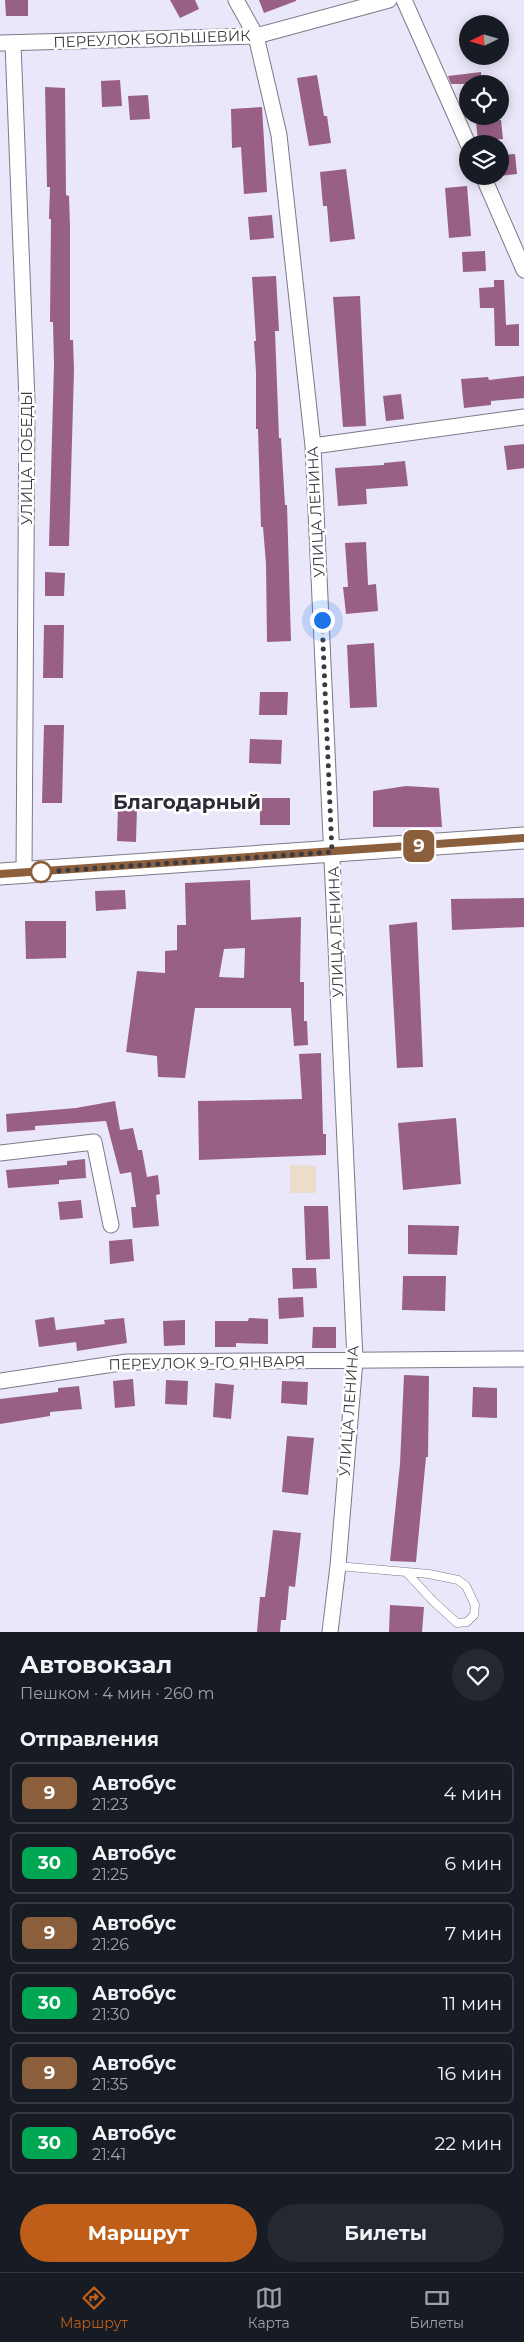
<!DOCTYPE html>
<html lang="ru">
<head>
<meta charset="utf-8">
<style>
  :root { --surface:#171b24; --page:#242831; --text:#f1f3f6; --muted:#9ea1a6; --line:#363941; --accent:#be5e18 }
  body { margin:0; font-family:Montserrat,sans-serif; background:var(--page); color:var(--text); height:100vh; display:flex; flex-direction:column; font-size:19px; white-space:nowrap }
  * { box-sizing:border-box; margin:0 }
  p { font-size:16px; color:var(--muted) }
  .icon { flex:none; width:28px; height:28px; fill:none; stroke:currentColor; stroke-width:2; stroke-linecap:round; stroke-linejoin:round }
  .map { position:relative; height:1632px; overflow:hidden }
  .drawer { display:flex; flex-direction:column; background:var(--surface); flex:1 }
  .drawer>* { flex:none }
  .badge { padding:0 10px; border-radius:8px; font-size:18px; line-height:32px }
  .needle { width:32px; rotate:265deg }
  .fabs { position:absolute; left:459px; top:15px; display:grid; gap:10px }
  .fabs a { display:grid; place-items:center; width:50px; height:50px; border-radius:50%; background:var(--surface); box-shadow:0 2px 12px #0003; font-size:25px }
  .you { position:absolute; width:25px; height:25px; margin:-12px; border:4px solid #fff; border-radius:50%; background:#1a73e8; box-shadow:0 0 0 8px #1a73e833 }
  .map>.badge { position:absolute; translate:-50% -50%; box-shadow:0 0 0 2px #fff }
  h2 { padding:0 20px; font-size:19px; line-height:45px }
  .round { display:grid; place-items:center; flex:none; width:52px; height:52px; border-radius:26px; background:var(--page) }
  .head { display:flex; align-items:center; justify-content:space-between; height:85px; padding:0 20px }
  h1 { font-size:24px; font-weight:700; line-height:38px }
  .action { display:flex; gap:10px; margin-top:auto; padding:10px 20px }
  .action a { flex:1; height:58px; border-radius:30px; background:var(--accent); color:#fff; font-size:20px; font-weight:700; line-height:58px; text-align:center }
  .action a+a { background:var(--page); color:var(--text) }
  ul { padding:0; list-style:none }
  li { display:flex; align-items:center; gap:15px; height:62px; margin:0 10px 8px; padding:0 10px; border:2px solid var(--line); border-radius:8px }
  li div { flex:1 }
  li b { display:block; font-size:19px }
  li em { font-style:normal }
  li .badge { min-width:55px; font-weight:700; text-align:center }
  .tabs { display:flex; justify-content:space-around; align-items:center; height:70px; border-top:1px solid var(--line); background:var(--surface); font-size:14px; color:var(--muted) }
  .tabs a { display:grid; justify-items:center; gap:2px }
  .tabs .on { color:var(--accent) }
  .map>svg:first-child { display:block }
  .commercial { fill:#ebddca }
  .building { fill:#976084; fill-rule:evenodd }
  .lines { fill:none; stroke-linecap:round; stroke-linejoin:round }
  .lane-casing { stroke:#7c7a8a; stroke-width:9 }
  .street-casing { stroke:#7c7a8a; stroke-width:17 }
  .secondary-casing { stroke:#7c7a8a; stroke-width:23 }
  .lane { stroke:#fff; stroke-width:8 }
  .street { stroke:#fff; stroke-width:15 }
  .secondary { stroke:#fff; stroke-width:21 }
  .line-casing { stroke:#fff; stroke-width:11 }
  .line { stroke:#8b5e3c; stroke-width:8 }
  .walk { stroke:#3b3a41; stroke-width:5; stroke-dasharray:0 9 }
  .stop-dot { fill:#fff; stroke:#8b5e3c; stroke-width:2.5 }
  .labels { text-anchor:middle; stroke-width:5; stroke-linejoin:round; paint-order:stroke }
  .street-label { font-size:15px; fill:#3b3a41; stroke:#fff }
  .district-label { font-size:20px; font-weight:bold; fill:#2d2b38; stroke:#fff }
</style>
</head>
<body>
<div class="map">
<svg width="524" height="1632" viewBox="0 0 524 1632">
  <rect width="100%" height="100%" fill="#e9e7f9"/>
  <path class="commercial" d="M290 1165 316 1166V1193H290Z"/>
  <path class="building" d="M5 0H28V16H6Z
    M170 0H195L199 9 180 18Z
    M259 0H296V1L264 13Z
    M481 72 482 84H451L448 76Z
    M317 75 324 116H327L331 143 309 146 297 78Z
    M120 80 122 106 102 107 101 81Z
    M45 87 65 88 66 195 69 196 70 227V340H73L74 370 69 546H49L54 364 53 322H50L51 219H49L50 187H47Z
    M148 95 150 119 130 120 128 96Z
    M262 107 267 192 244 194 241 147 232 148 231 109Z
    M501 120 503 139 478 141 476 122Z
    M515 154 517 174 500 176V155Z
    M346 169 355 239 330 242 327 206H323L320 172Z
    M467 186 471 236 449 238 445 188Z
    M272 215 274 238 250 240 248 217Z
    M485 251 486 271 463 272 462 252Z
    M276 276 279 331H275L279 438H281L285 505H287L291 641 267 642 266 564 263 527H261L258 429H256V372L254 341H256L252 277Z
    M494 280H504L506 325 519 324V346H495L494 308H480L479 288 494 287Z
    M360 296 366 426 343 427 333 297Z
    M524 376V398L491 401V405L464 408 461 379 488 377 489 380Z
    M401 394 404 419 386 421 383 396Z
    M524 444V468L507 470 504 446Z
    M405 461 408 486 366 489 367 504 338 506 335 468 384 465V463Z
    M366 542 368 585 376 584 378 611 346 614 343 587H348L345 543Z
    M45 572 65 573 64 596H45Z
    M44 625H64L63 678H43Z
    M374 643 377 707 350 708 347 645Z
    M260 692H288L287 715H259Z
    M44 725H64L62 803H42Z
    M250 739 282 740 281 764 249 763Z
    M406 786 439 788 442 827H373V791Z
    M260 798H290V825H260Z
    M118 807 137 808 136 842 117 841Z
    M250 880 251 920 301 917 300 982H304V1021H307L308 1045 294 1046 291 1008H195L185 1078 158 1077 157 1056 126 1052 137 971 165 973V951L177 950V925H186L185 883ZM245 948 244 978 219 977 224 949Z
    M125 890 126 909 96 911 95 891Z
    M524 898V927L452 930 451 899Z
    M25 921H66V958L26 959Z
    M417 922 423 1067 397 1068 389 925Z
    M321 1053 323 1134H326V1155L199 1160 198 1101 302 1099 299 1054Z
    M115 1101 120 1130 133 1128 138 1150H142L147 1177 158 1175 160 1194 156 1195 159 1226 133 1228 131 1207H136L131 1172 120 1174 106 1121 35 1126V1130L7 1132 6 1114 76 1108Z
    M456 1118 461 1184 403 1190 398 1123Z
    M85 1159 86 1178 59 1180V1184L8 1188 6 1170 67 1165V1161Z
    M81 1200 83 1218 60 1220 58 1202Z
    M304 1206H328L330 1259 306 1260Z
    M408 1225 459 1226 457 1255 408 1254Z
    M132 1239 134 1261 110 1264 109 1241Z
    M292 1268H316L317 1288 293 1289Z
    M403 1276H446L445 1311 402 1310Z
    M303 1297 304 1317 279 1319 278 1298Z
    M54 1317 56 1330 105 1324 104 1320 124 1318 127 1343 77 1351 76 1342 39 1347 35 1320Z
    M249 1318 268 1319V1344L236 1343V1347H215V1321H248Z
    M185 1320V1345L164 1346 163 1321Z
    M313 1327H336V1348H312Z
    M404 1375 429 1376 428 1457H426L416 1562 390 1561 400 1464Z
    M133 1379 135 1406 115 1408 113 1381Z
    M166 1380 188 1381 187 1405 165 1404Z
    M282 1381 308 1382 307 1405 281 1403Z
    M215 1383 234 1385 231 1419 213 1417Z
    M79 1386 82 1409 50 1412V1416L0 1424V1399L58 1392V1388Z
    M473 1387 497 1388V1418L472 1417Z
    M287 1436 314 1438 308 1495 282 1492Z
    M273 1530 301 1533 295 1587 289 1586 286 1620H281L280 1632H257L260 1597H265Z
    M390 1605 424 1607 422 1632H389Z"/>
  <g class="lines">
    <defs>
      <path id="lane" d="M338 1566 429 1574 458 1580 466 1586 475 1605 474 1615 467 1622 457 1623 433 1601 407 1573"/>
      <path id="street" d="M236 0 256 36 279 135 313 446 355 1360 338 1566 330 1632
        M404 0 468 144
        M0 43 256 36 389 0
        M13 44 27 401 24 873
        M483 176 524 270
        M313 446 524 417
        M0 1153 94 1142 111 1225
        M0 1381 127 1362 524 1359"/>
      <path id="secondary" d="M0 874 524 838"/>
    </defs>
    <use href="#lane" class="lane-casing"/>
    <use href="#street" class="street-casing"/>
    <use href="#secondary" class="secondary-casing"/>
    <use href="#lane" class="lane"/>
    <use href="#street" class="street"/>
    <use href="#secondary" class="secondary"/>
  </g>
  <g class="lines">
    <defs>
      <path id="line" d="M0 874 524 838"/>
    </defs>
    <use href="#line" class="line-casing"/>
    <use href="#line" class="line"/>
    <path class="walk" d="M41 872 332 852 322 620"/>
  </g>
  <circle class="stop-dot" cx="41" cy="872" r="10"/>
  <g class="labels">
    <g class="street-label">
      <text transform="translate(152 39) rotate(-2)" y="5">ПЕРЕУЛОК БОЛЬШЕВИК</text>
      <text transform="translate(27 458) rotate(-90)" y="5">УЛИЦА ПОБЕДЫ</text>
      <text transform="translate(316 512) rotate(-93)" y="5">УЛИЦА ЛЕНИНА</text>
      <text transform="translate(336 932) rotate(-92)" y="5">УЛИЦА ЛЕНИНА</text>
      <text transform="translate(207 1363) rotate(-1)" y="5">ПЕРЕУЛОК 9-ГО ЯНВАРЯ</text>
      <text transform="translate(349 1411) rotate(-86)" y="5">УЛИЦА ЛЕНИНА</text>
    </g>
    <g class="district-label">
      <text x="187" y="809">Благодарный</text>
    </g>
  </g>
</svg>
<div class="fabs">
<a><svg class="needle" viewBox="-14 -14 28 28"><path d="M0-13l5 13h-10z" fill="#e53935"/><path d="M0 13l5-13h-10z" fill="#9ea1a6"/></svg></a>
<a><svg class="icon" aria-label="locate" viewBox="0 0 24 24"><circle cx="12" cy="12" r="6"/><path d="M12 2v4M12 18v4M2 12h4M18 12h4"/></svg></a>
<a><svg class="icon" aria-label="layers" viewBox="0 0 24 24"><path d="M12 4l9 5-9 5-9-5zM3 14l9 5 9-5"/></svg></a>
</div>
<div class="you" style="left:322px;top:620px"></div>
<b class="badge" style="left:419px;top:846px;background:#8b5e3c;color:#fff">9</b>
</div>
<section class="drawer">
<div class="head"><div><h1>Автовокзал</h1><p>Пешком · 4 мин · 260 m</p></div><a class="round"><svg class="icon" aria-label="heart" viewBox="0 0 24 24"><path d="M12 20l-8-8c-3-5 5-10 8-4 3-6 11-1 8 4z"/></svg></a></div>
<h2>Отправления</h2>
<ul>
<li><span class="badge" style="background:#8b5e3c;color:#fff">9</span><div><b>Автобус</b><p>21:23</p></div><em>4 мин</em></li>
<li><span class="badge" style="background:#00a651;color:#fff">30</span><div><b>Автобус</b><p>21:25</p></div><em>6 мин</em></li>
<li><span class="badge" style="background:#8b5e3c;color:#fff">9</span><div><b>Автобус</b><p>21:26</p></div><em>7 мин</em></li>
<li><span class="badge" style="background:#00a651;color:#fff">30</span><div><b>Автобус</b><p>21:30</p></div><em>11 мин</em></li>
<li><span class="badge" style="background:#8b5e3c;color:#fff">9</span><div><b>Автобус</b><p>21:35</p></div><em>16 мин</em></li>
<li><span class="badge" style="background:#00a651;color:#fff">30</span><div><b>Автобус</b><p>21:41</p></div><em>22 мин</em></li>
</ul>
<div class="action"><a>Маршрут</a><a>Билеты</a></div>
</section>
<nav class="tabs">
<a class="on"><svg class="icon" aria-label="directions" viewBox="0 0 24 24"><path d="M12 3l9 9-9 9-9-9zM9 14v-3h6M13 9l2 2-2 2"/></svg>Маршрут</a>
<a><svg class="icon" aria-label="map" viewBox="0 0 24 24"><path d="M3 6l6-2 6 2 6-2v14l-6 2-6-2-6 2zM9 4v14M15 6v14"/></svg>Карта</a>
<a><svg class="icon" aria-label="tickets" viewBox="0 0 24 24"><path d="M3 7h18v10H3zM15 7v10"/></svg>Билеты</a>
</nav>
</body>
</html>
